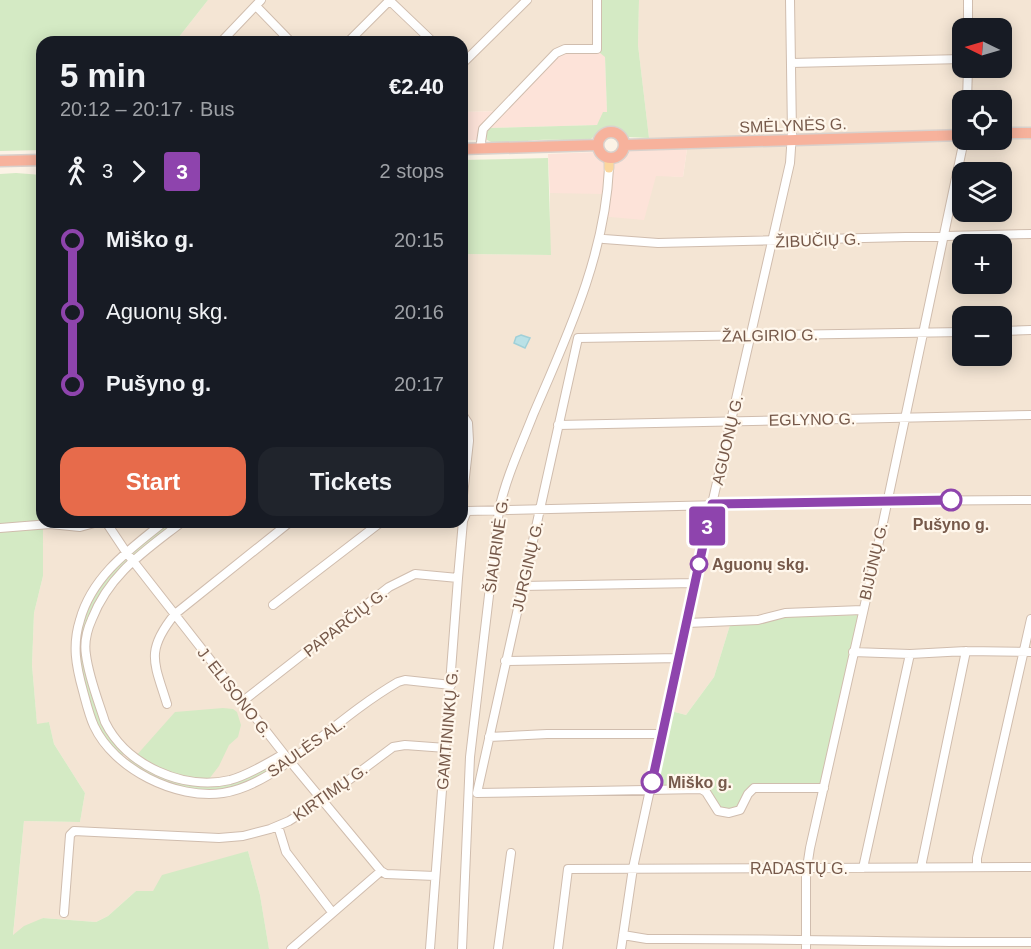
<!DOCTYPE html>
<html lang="en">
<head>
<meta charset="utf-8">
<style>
  :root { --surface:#171b24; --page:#20242c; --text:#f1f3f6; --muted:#9ea1a6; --accent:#e76b4b }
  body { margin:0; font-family:Helvetica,sans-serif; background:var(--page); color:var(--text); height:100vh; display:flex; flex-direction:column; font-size:22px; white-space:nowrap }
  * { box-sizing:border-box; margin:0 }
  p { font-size:20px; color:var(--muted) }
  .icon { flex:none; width:33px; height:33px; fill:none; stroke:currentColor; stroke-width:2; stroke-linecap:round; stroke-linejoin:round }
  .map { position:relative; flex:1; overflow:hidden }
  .side { position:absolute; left:36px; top:36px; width:432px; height:492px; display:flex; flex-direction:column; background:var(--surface); border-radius:18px; box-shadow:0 3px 15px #0003 }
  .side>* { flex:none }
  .badge { padding:0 12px; border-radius:4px; font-size:21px; line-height:39px }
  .needle { width:39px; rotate:275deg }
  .fabs { position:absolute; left:952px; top:18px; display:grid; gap:12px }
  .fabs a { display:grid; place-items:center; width:60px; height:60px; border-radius:12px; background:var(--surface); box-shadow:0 3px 15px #0003; font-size:30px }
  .map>.badge { position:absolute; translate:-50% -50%; box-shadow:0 0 0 3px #fff }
  .legs { display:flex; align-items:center; gap:9px; height:66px; padding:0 24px; font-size:20px }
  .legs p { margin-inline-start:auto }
  .summary { display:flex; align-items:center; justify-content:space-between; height:102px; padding:0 24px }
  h1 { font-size:33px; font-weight:600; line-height:45px }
  .primary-button { display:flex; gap:12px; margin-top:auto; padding:12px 24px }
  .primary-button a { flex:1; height:69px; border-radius:18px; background:var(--accent); color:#fff; font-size:24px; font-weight:600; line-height:69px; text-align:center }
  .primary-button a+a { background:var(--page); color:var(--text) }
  ul { padding:0 24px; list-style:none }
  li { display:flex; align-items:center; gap:21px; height:72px; font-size:22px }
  li i { display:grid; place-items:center; width:9px; height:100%; margin:0 8px; background:currentColor }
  li i::after { content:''; width:15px; height:15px; margin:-8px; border:4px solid; border-radius:50%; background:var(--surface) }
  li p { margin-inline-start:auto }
  li:first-child i { background:linear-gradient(#0000 50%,currentColor 0) }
  li:last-child i { background:linear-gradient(currentColor 50%,#0000 0) }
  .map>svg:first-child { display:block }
  .residential { fill:#f4e5d4; fill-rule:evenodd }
  .commercial { fill:#fde3d9 }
  .green { fill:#d4eac4 }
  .water { fill:#bae1e6; stroke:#a0d0d8; stroke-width:1.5 }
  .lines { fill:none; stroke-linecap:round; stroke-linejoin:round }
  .minor-casing { stroke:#d0bdae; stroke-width:10 }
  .major-casing { stroke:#d9d1cc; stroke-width:11 }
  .highway-casing { stroke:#d9d1cc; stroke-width:13 }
  .minor { stroke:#fff; stroke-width:8 }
  .major { stroke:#fbd79e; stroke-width:9 }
  .highway { stroke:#f7b29c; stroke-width:10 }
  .line-1-casing { stroke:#fff; stroke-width:14 }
  .line-1 { stroke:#8e44ad; stroke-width:9 }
  .stop-1-dot { fill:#fff; stroke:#8e44ad; stroke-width:3 }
  .labels { text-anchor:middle; stroke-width:4.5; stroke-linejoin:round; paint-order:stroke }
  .street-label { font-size:16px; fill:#76594a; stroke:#fff7ec }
  .stop-label { font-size:16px; font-weight:bold; fill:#76594a; stroke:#fff7ec; text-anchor:start }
</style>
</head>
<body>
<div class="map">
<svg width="1031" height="949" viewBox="0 0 1031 949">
  <rect width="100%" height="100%" fill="#fcf3e6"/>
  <path class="residential" d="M208 0H599L600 53 563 54 558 56 506 111 462 112V42H175Z
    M639 0H1031V130H1002V100H963V132L796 137 649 138 638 45ZM963 28H1002V68H963Z
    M1031 137V949H269L260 895 248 851 153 891H136L108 916 96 922 43 918 13 936 24 821 80 822 85 793 54 744 49 722 37 725 32 665 34 613 43 576V522H462V254L550 255V193H604L656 175 683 177 687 149ZM963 172H1002V212H963ZM963 244H1002V284H963ZM963 316H1002V356H963ZM858 615 653 787 671 711 686 715 714 677 730 625 758 624 787 617Z
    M42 239V481L37 335Z"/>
  <path class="commercial" d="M600 53 605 56 607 112 597 125 488 128 486 136 487 140H462V112L506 111 558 56 562 54Z
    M687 149 683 177 656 176 644 220 599 216 603 194 550 193 548 154 598 152 605 161 615 162 622 154 630 150Z"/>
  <path class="green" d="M0 0H208L175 42H42V150L0 151Z
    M599 0H639L638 45 649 138 627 137 617 127 612 126 603 128 590 140C573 141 556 139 538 140 523 140 501 148 487 140L486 132 488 128 597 125 603 112H607L605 57 600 53Z
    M548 158 551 255 462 254V160Z
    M16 173 42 175V239L37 335 43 523V576L34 613 32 665 37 724 49 722 54 744 85 793 80 822 24 821 13 935 24 926 43 918 96 922 108 916 136 891H153L162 875 248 851 260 895 269 949H0V174Z
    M167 522H180L135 556 131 553Z
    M126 557 129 561 110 581 101 595 85 638 103 724 126 752 121 756 96 726 76 650 81 619 104 578Z
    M858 615 822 785 751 786C741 806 742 812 718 808L707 790 653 787 671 711 686 715 714 677 730 625 758 624 787 617Z
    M223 708 233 709 237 712 241 725 238 737 229 745 219 766 206 783 231 780 281 757 287 760 249 782 222 791 194 792 146 775 128 762 129 758 135 757 175 712Z"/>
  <path class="water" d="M521 335 530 338 525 348 514 343 516 337Z"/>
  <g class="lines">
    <defs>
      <path id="minor" d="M389 0 433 42
        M256 6 291 42
        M968 28V0
        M221 42 261 0
        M348 42 390 0
        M791 63 963 59
        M462 64 527 0
        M967 100 968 68
        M480 149 483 129 556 53 565 49H597V0
        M604 239 658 243 1031 234
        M1002 331 1031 330
        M462 414 468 423 469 441 462 504
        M558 425 1031 415
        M467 511 886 501 1031 500
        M106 522 126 552 284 754 381 871 386 874 435 876
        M164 522C130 549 92 576 80 620 72 645 76 666 83 691 86 702 89 715 94 726 114 769 176 800 223 793 255 788 285 765 310 746 338 724 367 700 398 682L405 680 451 685
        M182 522C145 551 110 573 92 619 87 630 84 643 86 655 89 678 98 700 105 722 126 765 183 791 230 780 249 775 267 763 284 754
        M0 528 50 524 80 527 98 522
        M522 586 695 583
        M273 605 381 522
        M687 623 758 620 785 613 862 610
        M853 652 910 654 966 651 1031 652
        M505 661 679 658
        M243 701 389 587 415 574 458 578
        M167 704C154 662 145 651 175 614L290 522
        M489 737 547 734H662
        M824 788H754L748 794 740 810 729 813 718 811 706 792 701 789 477 793 578 338 963 332
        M278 826 286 852 332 912
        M921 867 966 651
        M977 867V858L1031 619
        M863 868 910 654
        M64 913 70 835 74 831 219 838 243 836 270 829 289 821 322 800 393 747 405 745 446 748
        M623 935 647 939C775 938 903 943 1031 942
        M291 949 381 871
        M430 949 458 578 463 521 467 511
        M462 949 470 757 499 510C506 477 521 446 533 415 567 336 605 256 609 168
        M498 949 511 853
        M558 949 568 869 1031 867
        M621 949 633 868 712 504 790 163 792 133 790 0
        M806 949V874L810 848 878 546 964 140"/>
      <path id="major" d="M609 168V158"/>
      <path id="highway" d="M598 145a13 13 0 1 1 26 0a13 13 0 1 1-26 0Z
        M1002 133H1031
        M624 145 963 135
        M462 149 598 145
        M0 161 42 160"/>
    </defs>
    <use href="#minor" class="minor-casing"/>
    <use href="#major" class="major-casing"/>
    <use href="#highway" class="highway-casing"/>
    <use href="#minor" class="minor"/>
    <use href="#major" class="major"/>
    <use href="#highway" class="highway"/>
  </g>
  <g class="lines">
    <defs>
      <path id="line-1" d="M652 782 712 504 951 500"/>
    </defs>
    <use href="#line-1" class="line-1-casing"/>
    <use href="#line-1" class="line-1"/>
  </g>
  <g class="stop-1-dot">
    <circle cx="951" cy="500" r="10"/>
    <circle cx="699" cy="564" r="8"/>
    <circle cx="652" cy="782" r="10"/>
  </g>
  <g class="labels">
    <g class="street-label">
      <text transform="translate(793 125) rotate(-2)" y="6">SMĖLYNĖS G.</text>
      <text transform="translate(818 240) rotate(-2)" y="6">ŽIBUČIŲ G.</text>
      <text transform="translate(770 335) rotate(-1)" y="6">ŽALGIRIO G.</text>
      <text transform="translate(812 419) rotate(-1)" y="6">EGLYNO G.</text>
      <text transform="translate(727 440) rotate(-77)" y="6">AGUONŲ G.</text>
      <text transform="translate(496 545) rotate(-82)" y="6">ŠIAURINĖ G.</text>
      <text transform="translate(873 561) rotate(-77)" y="6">BIJŪNŲ G.</text>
      <text transform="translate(527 566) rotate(-77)" y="6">JURGINŲ G.</text>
      <text transform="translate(345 622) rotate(-38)" y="6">PAPARČIŲ G.</text>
      <text transform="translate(235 692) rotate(52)" y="6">J. ELISONO G.</text>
      <text transform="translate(447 729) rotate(-85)" y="6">GAMTININKŲ G.</text>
      <text transform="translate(306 747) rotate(-35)" y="6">SAULĖS AL.</text>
      <text transform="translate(330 792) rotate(-35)" y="6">KIRTIMŲ G.</text>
      <text x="799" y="874">RADASTŲ G.</text>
    </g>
    <g class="stop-label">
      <text x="951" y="530" text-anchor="middle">Pušyno g.</text>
      <text x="712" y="570">Aguonų skg.</text>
      <text x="668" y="788">Miško g.</text>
    </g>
  </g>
</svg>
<div class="fabs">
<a><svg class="needle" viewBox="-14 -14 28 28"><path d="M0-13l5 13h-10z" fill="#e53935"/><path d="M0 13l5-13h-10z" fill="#9ea1a6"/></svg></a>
<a><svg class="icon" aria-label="locate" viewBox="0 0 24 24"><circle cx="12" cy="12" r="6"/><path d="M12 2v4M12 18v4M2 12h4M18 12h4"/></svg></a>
<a><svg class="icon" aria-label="layers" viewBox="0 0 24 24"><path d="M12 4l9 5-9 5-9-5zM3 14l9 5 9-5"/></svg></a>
<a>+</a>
<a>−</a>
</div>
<b class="badge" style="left:707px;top:526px;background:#8e44ad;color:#fff">3</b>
<section class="side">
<div class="summary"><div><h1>5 min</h1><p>20:12 – 20:17 · Bus</p></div><b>€2.40</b></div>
<div class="legs"><svg class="icon" aria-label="walk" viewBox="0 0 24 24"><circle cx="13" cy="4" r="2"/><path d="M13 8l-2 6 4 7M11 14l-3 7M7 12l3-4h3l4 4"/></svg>3<svg class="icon" aria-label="forward" viewBox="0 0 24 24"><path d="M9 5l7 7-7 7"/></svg><b class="badge" style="background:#8e44ad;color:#fff">3</b><p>2 stops</p></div>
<ul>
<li><i style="color:#8e44ad"></i><b>Miško g.</b><p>20:15</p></li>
<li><i style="color:#8e44ad"></i><span>Aguonų skg.</span><p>20:16</p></li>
<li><i style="color:#8e44ad"></i><b>Pušyno g.</b><p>20:17</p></li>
</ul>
<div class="primary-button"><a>Start</a><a>Tickets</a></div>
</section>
</div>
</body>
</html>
